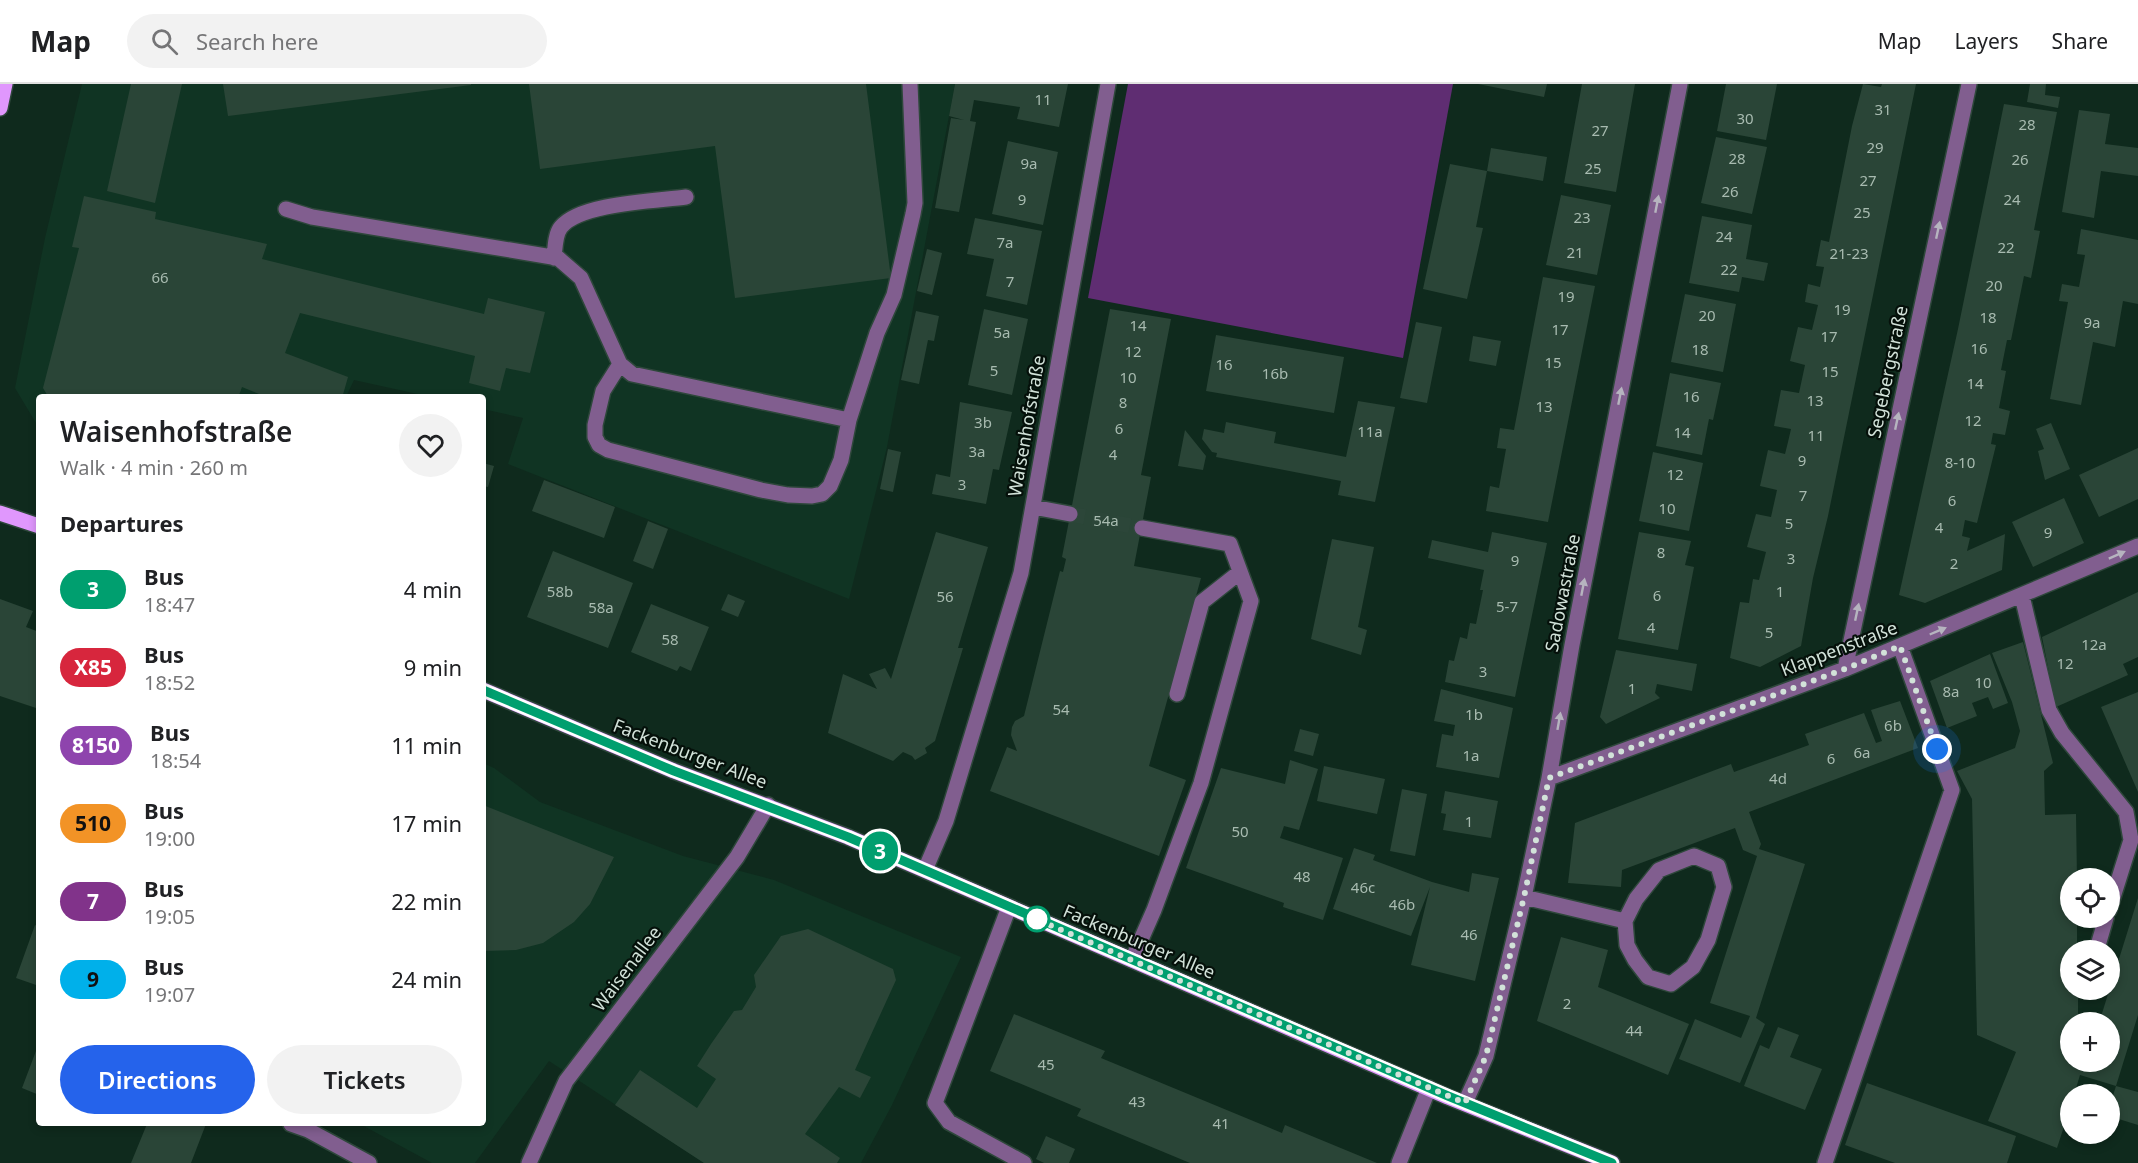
<!DOCTYPE html>
<html lang="en">
<head>
<meta charset="utf-8">
<style>
  :root { --surface:#fff; --page:#f2f2f2; --text:#202124; --muted:#757577; --line:#e0e0e0; --accent:#2563eb }
  body { margin:0; font-family:"Noto Sans",sans-serif; background:var(--page); color:var(--text); height:100vh; display:flex; flex-direction:column; font-size:22px; white-space:nowrap }
  * { box-sizing:border-box; margin:0 }
  p { font-size:20px; color:var(--muted) }
  .icon { flex:none; width:33px; height:33px; fill:none; stroke:currentColor; stroke-width:2; stroke-linecap:round; stroke-linejoin:round }
  .map { position:relative; flex:1; overflow:hidden }
  .sheet { position:absolute; left:36px; top:310px; width:450px; height:732px; display:flex; flex-direction:column; background:var(--surface); border-radius:6px; box-shadow:0 3px 9px #0003 }
  .sheet>* { flex:none }
  .badge { padding:0 12px; border-radius:20px; font-size:21px; line-height:39px }
  .controls { position:absolute; left:2060px; top:784px; display:grid; gap:12px }
  .controls a { display:grid; place-items:center; width:60px; height:60px; border-radius:50%; background:var(--surface); box-shadow:0 3px 9px #0003; font-size:30px }
  .you { position:absolute; width:30px; height:30px; margin:-15px; border:4px solid #fff; border-radius:50%; background:#1a73e8; box-shadow:0 0 0 9px #1a73e833 }
  .map>.badge { position:absolute; translate:-50% -50%; box-shadow:0 0 0 3px #fff }
  h2 { padding:0 24px; font-size:22px; line-height:54px }
  .round { display:grid; place-items:center; flex:none; width:63px; height:63px; border-radius:32px; background:var(--page) }
  .headline { display:flex; align-items:center; justify-content:space-between; height:102px; padding:0 24px }
  h1 { font-size:28px; font-weight:600; line-height:45px }
  .action { display:flex; gap:12px; margin-top:auto; padding:12px 24px }
  .action a { flex:1; height:69px; border-radius:36px; background:var(--accent); color:#fff; font-size:24px; font-weight:600; line-height:69px; text-align:center }
  .action a+a { background:var(--page); color:var(--text) }
  ul { padding:0; list-style:none }
  li { display:flex; align-items:center; gap:18px; height:78px; padding:0 24px }
  li div { flex:1 }
  li b { display:block; font-size:22px }
  li em { font-style:normal }
  li .badge { min-width:66px; font-weight:700; text-align:center }
  header { display:flex; align-items:center; gap:36px; box-sizing:border-box; height:84px; padding:0 30px; background:var(--surface); border-bottom:2px solid var(--line) }
  header strong { font-size:28px }
  nav { display:flex; gap:33px; margin-inline-start:auto; font-size:21px }
  .search { width:420px; height:54px; background:var(--page); display:flex; align-items:center; gap:15px; box-sizing:border-box; padding:0 21px; border-radius:33px; color:var(--muted); font-size:22px }
  .map>svg:first-child { display:block }
  .built { fill:#103423 }
  .green { fill:#5f2d72 }
  .building { fill:#2a4537 }
  .lines { fill:none; stroke-linecap:round; stroke-linejoin:round }
  .minor-tunnel { stroke:#2c4639; stroke-width:15; stroke-dasharray:15 8; stroke-linecap:butt }
  .minor-casing { stroke:#2e473b; stroke-width:18 }
  .major-casing { stroke:#2e473b; stroke-width:18 }
  .minor { stroke:#815e8f; stroke-width:15 }
  .major { stroke:#e097fd; stroke-width:15 }
  .oneway { fill:#b6b4bf }
  .line-casing { stroke:#fff; stroke-width:14 }
  .line { stroke:#009f6f; stroke-width:9 }
  .walk { stroke:#d2e2d9; stroke-width:6; stroke-dasharray:0 10.8 }
  .stop-dot { fill:#fff; stroke:#009f6f; stroke-width:3 }
  .labels { text-anchor:middle; stroke-width:4.5; stroke-linejoin:round; paint-order:stroke }
  .number-label { font-size:15px; fill:#a8bbb0 }
  .street-label { font-size:18px; fill:#d2e2d9; stroke:#05100a }
</style>
</head>
<body>
<header>
<strong>Map</strong>
<div class="search"><svg class="icon" aria-label="search" viewBox="0 0 24 24"><circle cx="10" cy="10" r="6"/><path d="M15 15l6 6"/></svg>Search here</div>
<nav><a>Map</a><a>Layers</a><a>Share</a></nav>
</header>
<div class="map">
<svg width="2138" height="1079" viewBox="0 0 2138 1079">
  <rect width="100%" height="100%" fill="#0f2a1d"/>
  <path class="built" d="M82 0H955L887 363 849 515 508 380 523 334 483 325V314L431 313 354 296 346 313 39 314V344L15 304 45 154Z
    M483 679 494 684 540 718 683 772 774 796 961 873 892 1021 861 1079H704L549 977 475 1079H432L360 1040H483Z"/>
  <path class="green" d="M1128 0H1453L1403 274 1088 214Z"/>
  <path class="building" d="M131 0H182L155 119 107 107Z
    M223 0H471V1L228 32Z
    M529 0H866L891 194 735 214 715 62 540 85Z
    M955 0H1068L1059 43 1017 35 1020 23 974 16 970 37 976 38 959 128 935 124 951 34 964 36 949 32Z
    M1478 0H1547L1544 13Z
    M1582 0H1635L1616 108 1564 99Z
    M1726 0H1777L1766 56 1717 47Z
    M1863 0 1881 3 1882 0H1916L1828 432 1813 494 1801 562 1760 583 1730 574 1740 518 1749 519 1753 495 1759 496 1766 468 1747 463 1756 430 1771 433 1777 406 1760 402 1768 366 1785 370 1788 358 1791 345 1774 342 1781 306 1799 309 1805 281 1790 277 1798 243 1812 246 1818 221 1805 218 1808 200 1820 203 1824 183 1816 182 1821 156 1829 158 1852 42Z
    M2030 0H2046L2045 11 2060 13 2058 24 2027 18Z
    M2004 20 2057 28 2034 146 2040 147 2031 194 2024 192 2011 256H2007L2001 286 2006 287 1999 324 2010 327 2005 351 1993 349 1991 360 1996 361 1977 439 1965 436 1962 452 1970 454 1967 467 2005 450 2002 486 1925 519 1899 511 1958 245Z
    M2079 26 2110 30 2105 60 2138 64V92L2101 87 2094 134 2062 128Z
    M1716 53 1767 63 1752 130 1701 119Z
    M1008 57 1058 68 1043 141 992 130Z
    M1491 64 1547 73 1543 97 1487 87Z
    M1450 80 1487 87 1476 143 1483 144 1467 215 1423 205Z
    M1561 111 1611 121 1597 191 1546 181Z
    M84 112 156 128 155 135 267 160 262 175 484 230 488 214 545 228 530 289 506 284 500 307 469 299 475 272 300 229 285 269 348 293 342 314H269L242 303 238 314H49L43 304 79 164 72 163Z
    M1702 132 1752 141 1746 175 1768 179 1764 197 1742 193 1739 208 1689 199Z
    M975 134 1042 147 1027 221 986 212 994 175 967 170Z
    M2081 145 2138 156V220L2123 217 2115 263 2093 258 2081 321 2050 315 2068 218 2059 217 2062 200 2079 203 2085 171 2077 170Z
    M927 165 942 169 932 211 917 207Z
    M1543 193 1595 202 1548 438 1486 427 1490 402 1499 404 1506 365 1497 364 1500 344 1514 346Z
    M1685 210 1736 220 1723 288 1671 278Z
    M984 225 1028 235 1012 311 968 301Z
    M1110 225 1171 235 1141 391 1151 393 1134 482 1201 494 1149 682 1186 696 1159 772 990 707 1007 663 1017 667 1011 651 1012 643 1015 637 1024 632 1060 487 1063 488 1066 475 1062 473Z
    M916 227 939 232 934 257 928 256 919 300 901 296Z
    M1416 238 1442 243 1427 319 1400 314Z
    M1216 251 1344 273 1334 329 1206 307Z
    M1473 252 1501 257 1496 282 1469 277Z
    M1670 289 1721 299 1713 336 1709 335 1702 371 1656 362Z
    M1358 317 1395 323 1375 418 1338 411 1341 397 1216 373 1217 369 1212 368 1202 355 1204 345 1224 349 1226 338 1276 348 1274 359 1346 373Z
    M960 318 1012 328 999 386 993 385 986 420 932 410 936 390 950 393Z
    M2051 339 2070 385 2045 396 2038 367 2044 365 2036 345Z
    M1185 346 1206 372 1203 386 1178 382Z
    M2138 364V415L2099 433 2079 391Z
    M888 365 901 368 893 408 880 405Z
    M1653 368 1703 379 1689 447 1639 437Z
    M483 379 494 382 488 403 483 402Z
    M544 396 615 423 604 454 532 427Z
    M2064 414 2084 459 2033 483 2012 438Z
    M648 437 668 445 653 485 633 477Z
    M936 448 988 463 958 564H963L935 657 925 664 927 669 915 676 912 672 903 668 893 677 828 649 843 590 877 605 869 590 885 584 891 595Z
    M1492 448 1547 459 1515 613 1445 598 1449 576 1454 577 1460 553 1467 555 1470 539 1476 540 1483 506H1480L1484 486 1428 474 1432 456 1488 468Z
    M1639 448 1691 457 1685 481 1694 483 1678 566 1618 555Z
    M1332 455 1374 463 1358 543 1367 546 1361 571 1311 555Z
    M553 467 633 499 608 564 527 533Z
    M2138 508V573L2123 580 2128 591 2056 623 2042 553Z
    M728 510 745 517 738 533 721 526Z
    M0 515 33 527 26 543 39 548V625L0 612Z
    M651 520 709 543 691 587 680 582 677 587 631 568Z
    M2023 558 2053 679 2044 687 2045 731 2076 730 2077 795H2070V834H2077V867H2070V906H2078V935L2089 938 2070 939V978H2109V939H2099L2138 814V931L2116 1002 2138 1008V1041L2109 1032V1024L2116 1002 2080 991 2074 1011H2070V1024L2057 1064 1988 1037 2016 968 1977 951 1972 715 1957 687 2015 664 2020 647 2012 618 1992 569Z
    M1616 566 1697 580 1692 607 1657 600 1655 609 1660 614 1606 640 1600 633Z
    M1990 570 2008 619 1993 625 1988 613 1972 619 1977 632 1947 644 1930 597Z
    M1441 605 1513 624 1499 694 1436 683 1442 650 1453 652 1455 641 1434 637Z
    M2138 608V708L2101 623Z
    M1900 617 1918 664 1749 728 1761 760 1759 765 1805 780 1756 934 1765 940 1740 999 1679 975 1695 935 1741 954 1750 932 1710 919 1757 772 1743 766 1735 744 1622 786 1621 803 1568 799 1575 739 1731 680 1734 688 1809 661 1805 650 1864 629 1876 659 1882 657 1871 626Z
    M1300 645 1319 650 1313 672 1294 667Z
    M1290 676 1318 685 1299 746 1284 742 1280 754 1343 774 1323 836 1283 823 1284 819 1186 784 1221 684 1285 700Z
    M1324 682 1385 695 1377 730 1317 717Z
    M1402 705 1427 710 1415 772 1390 767Z
    M1445 707 1498 717 1491 754 1443 746 1446 730 1441 729Z
    M483 721 614 773 590 820 574 838 543 859 516 866 483 867Z
    M1354 764 1375 771 1373 776 1432 798 1469 808 1472 789 1499 794 1475 897 1411 881 1430 803 1411 852 1333 825Z
    M35 841 39 843V902L16 894Z
    M808 845 893 885 896 896 855 986 871 993 860 1014 839 1003 805 1050 840 1074 837 1079H704L615 1021 640 986 697 1024 716 995 697 982 711 960 734 927 742 926 756 903 754 891 781 852Z
    M1561 853 1608 866 1598 903 1689 940 1668 991 1537 937Z
    M1014 930 1105 967 1101 974 1282 1049 1285 1041 1377 1079H1190L1077 1032 1081 1025 990 987Z
    M1778 943 1799 951 1790 973 1822 985 1805 1026 1744 1002 1760 961 1769 965Z
    M39 959V1011L22 1004Z
    M1867 999 2016 1052 2007 1079H1895L1845 1061Z
    M147 1040H206L191 1079H131Z
    M1046 1052 1075 1065 1069 1079H1044L1036 1075Z"/>
  <g class="lines">
    <path class="minor-tunnel" d="M1070 430 1142 444"/>
    <defs>
      <path id="minor" d="M286 125 312 133 558 174 581 194 620 280 632 290 849 336 877 249 894 211 913 130 915 119 910 0
        M554 174C555 165 555 150 561 143 580 119 656 117 686 113
        M620 280 603 307 595 341V353L599 361 608 366 761 406 788 411 812 412 822 410 830 402 841 376 849 336
        M1033 423 1070 430
        M2022 512 2049 626 2062 649 2126 728 2131 756 2109 826
        M1845 585 1969 0
        M1177 610 1202 518 1240 488
        M1549 694 1845 585 2138 462
        M925 786 946 737 1021 489 1108 0
        M1524 813 1625 837 1627 861 1635 876 1648 893 1671 900 1693 883 1708 856 1724 803 1718 782 1694 772 1659 786 1636 815 1625 837
        M1009 823 935 1019 949 1038 1024 1079
        M2099 858 2106 834
        M1132 876 1154 826 1201 699 1251 517 1230 460 1142 444
        M1465 1019 1486 972 1524 813 1549 694 1572 561 1680 0
        M291 1040 308 1046 369 1079
        M529 1079 566 997 737 773 768 721
        M1399 1079 1429 1004
        M1825 1079 1952 706 1900 562"/>
      <path id="major" d="M0 24 5 0
        M0 429 39 442
        M483 606 674 687 848 753 1448 1013 1612 1079"/>
    </defs>
    <use href="#minor" class="minor-casing"/>
    <use href="#major" class="major-casing"/>
    <use href="#minor" class="minor"/>
    <use href="#major" class="major"/>
  </g>
  <defs><path id="oneway-solid" d="M-6-.8H1V-3.2L6.5 0L1 3.2V.8H-6Z" transform="scale(1.5)"/></defs>
  <g class="oneway">
    <use href="#oneway-solid" transform="translate(1657 120) rotate(-79)"/>
    <use href="#oneway-solid" transform="translate(1938 146) rotate(-78)"/>
    <use href="#oneway-solid" transform="translate(1620 312) rotate(-79)"/>
    <use href="#oneway-solid" transform="translate(1897 337) rotate(-78)"/>
    <use href="#oneway-solid" transform="translate(2117 471) rotate(-24)"/>
    <use href="#oneway-solid" transform="translate(1583 503) rotate(-79)"/>
    <use href="#oneway-solid" transform="translate(1857 528) rotate(-78)"/>
    <use href="#oneway-solid" transform="translate(1938 547) rotate(-23)"/>
    <use href="#oneway-solid" transform="translate(1559 637) rotate(-80)"/>
  </g>
  <g class="lines">
    <defs>
      <path id="line" d="M483 606 674 687 848 753 1448 1012 1612 1079"/>
    </defs>
    <use href="#line" class="line-casing"/>
    <use href="#line" class="line"/>
    <path class="walk" d="M1037 835 1029 832 1465 1019 1486 972 1524 813 1549 694 1845 585 1900 562 1937 665"/>
  </g>
  <circle class="stop-dot" cx="1037" cy="835" r="12"/>
  <g class="labels">
    <g class="number-label">
      <text x="1043" y="21">11</text>
      <text x="1883" y="31">31</text>
      <text x="1745" y="40">30</text>
      <text x="2027" y="46">28</text>
      <text x="1600" y="52">27</text>
      <text x="1875" y="69">29</text>
      <text x="1737" y="80">28</text>
      <text x="2020" y="81">26</text>
      <text x="1029" y="85">9a</text>
      <text x="1593" y="90">25</text>
      <text x="1868" y="102">27</text>
      <text x="1730" y="113">26</text>
      <text x="1022" y="121">9</text>
      <text x="2012" y="121">24</text>
      <text x="1862" y="134">25</text>
      <text x="1582" y="139">23</text>
      <text x="1724" y="158">24</text>
      <text x="1005" y="164">7a</text>
      <text x="2006" y="169">22</text>
      <text x="1575" y="174">21</text>
      <text x="1849" y="175">21-23</text>
      <text x="1729" y="191">22</text>
      <text x="160" y="199">66</text>
      <text x="1010" y="203">7</text>
      <text x="1994" y="207">20</text>
      <text x="1566" y="218">19</text>
      <text x="1842" y="231">19</text>
      <text x="1707" y="237">20</text>
      <text x="1988" y="239">18</text>
      <text x="2092" y="244">9a</text>
      <text x="1138" y="247">14</text>
      <text x="1560" y="251">17</text>
      <text x="1002" y="254">5a</text>
      <text x="1829" y="258">17</text>
      <text x="1979" y="270">16</text>
      <text x="1700" y="271">18</text>
      <text x="1133" y="273">12</text>
      <text x="1553" y="284">15</text>
      <text x="1224" y="286">16</text>
      <text x="994" y="292">5</text>
      <text x="1830" y="293">15</text>
      <text x="1275" y="295">16b</text>
      <text x="1128" y="299">10</text>
      <text x="1975" y="305">14</text>
      <text x="1691" y="318">16</text>
      <text x="1815" y="322">13</text>
      <text x="1123" y="324">8</text>
      <text x="1544" y="328">13</text>
      <text x="1973" y="342">12</text>
      <text x="983" y="344">3b</text>
      <text x="1119" y="350">6</text>
      <text x="1370" y="353">11a</text>
      <text x="1682" y="354">14</text>
      <text x="1816" y="357">11</text>
      <text x="977" y="373">3a</text>
      <text x="1113" y="376">4</text>
      <text x="1802" y="382">9</text>
      <text x="1960" y="384">8-10</text>
      <text x="1675" y="396">12</text>
      <text x="962" y="406">3</text>
      <text x="1803" y="417">7</text>
      <text x="1952" y="422">6</text>
      <text x="1667" y="430">10</text>
      <text x="1106" y="442">54a</text>
      <text x="1789" y="445">5</text>
      <text x="1939" y="449">4</text>
      <text x="2048" y="454">9</text>
      <text x="1661" y="474">8</text>
      <text x="1791" y="480">3</text>
      <text x="1515" y="482">9</text>
      <text x="1954" y="485">2</text>
      <text x="560" y="513">58b</text>
      <text x="1780" y="513">1</text>
      <text x="1657" y="517">6</text>
      <text x="945" y="518">56</text>
      <text x="1507" y="528">5-7</text>
      <text x="601" y="529">58a</text>
      <text x="1651" y="549">4</text>
      <text x="1769" y="554">5</text>
      <text x="670" y="561">58</text>
      <text x="2094" y="566">12a</text>
      <text x="2065" y="585">12</text>
      <text x="1483" y="593">3</text>
      <text x="1983" y="604">10</text>
      <text x="1632" y="610">1</text>
      <text x="1951" y="613">8a</text>
      <text x="1061" y="631">54</text>
      <text x="1474" y="636">1b</text>
      <text x="1893" y="647">6b</text>
      <text x="1862" y="674">6a</text>
      <text x="1471" y="677">1a</text>
      <text x="1831" y="680">6</text>
      <text x="1778" y="700">4d</text>
      <text x="1469" y="743">1</text>
      <text x="1240" y="753">50</text>
      <text x="1302" y="798">48</text>
      <text x="1363" y="809">46c</text>
      <text x="1402" y="826">46b</text>
      <text x="1469" y="856">46</text>
      <text x="1567" y="925">2</text>
      <text x="1634" y="952">44</text>
      <text x="1046" y="986">45</text>
      <text x="1137" y="1023">43</text>
      <text x="1221" y="1045">41</text>
    </g>
    <g class="street-label">
      <text transform="translate(1888 288) rotate(-78)" y="6">Segebergstraße</text>
      <text transform="translate(1027 342) rotate(-80)" y="6">Waisenhofstraße</text>
      <text transform="translate(1563 509) rotate(-79)" y="6">Sadowastraße</text>
      <text transform="translate(1839 565) rotate(-21)" y="6">Klappenstraße</text>
      <text transform="translate(690 670) rotate(21)" y="6">Fackenburger Allee</text>
      <text transform="translate(1139 858) rotate(23)" y="6">Fackenburger Allee</text>
      <text transform="translate(627 885) rotate(-53)" y="6">Waisenallee</text>
    </g>
  </g>
</svg>
<div class="controls">
<a><svg class="icon" aria-label="locate" viewBox="0 0 24 24"><circle cx="12" cy="12" r="6"/><path d="M12 2v4M12 18v4M2 12h4M18 12h4"/></svg></a>
<a><svg class="icon" aria-label="layers" viewBox="0 0 24 24"><path d="M12 4l9 5-9 5-9-5zM3 14l9 5 9-5"/></svg></a>
<a>+</a>
<a>−</a>
</div>
<div class="you" style="left:1937px;top:665px"></div>
<b class="badge" style="left:880px;top:767px;background:#009f6f;color:#fff">3</b>
<section class="sheet">
<div class="headline"><div><h1>Waisenhofstraße</h1><p>Walk · 4 min · 260 m</p></div><a class="round"><svg class="icon" aria-label="heart" viewBox="0 0 24 24"><path d="M12 20l-8-8c-3-5 5-10 8-4 3-6 11-1 8 4z"/></svg></a></div>
<h2>Departures</h2>
<ul>
<li><span class="badge" style="background:#009f6f;color:#fff">3</span><div><b>Bus</b><p>18:47</p></div><em>4 min</em></li>
<li><span class="badge" style="background:#d7263d;color:#fff">X85</span><div><b>Bus</b><p>18:52</p></div><em>9 min</em></li>
<li><span class="badge" style="background:#8e44ad;color:#fff">8150</span><div><b>Bus</b><p>18:54</p></div><em>11 min</em></li>
<li><span class="badge" style="background:#f29326;color:#111">510</span><div><b>Bus</b><p>19:00</p></div><em>17 min</em></li>
<li><span class="badge" style="background:#81338a;color:#fff">7</span><div><b>Bus</b><p>19:05</p></div><em>22 min</em></li>
<li><span class="badge" style="background:#00b0ea;color:#111">9</span><div><b>Bus</b><p>19:07</p></div><em>24 min</em></li>
</ul>
<div class="action"><a>Directions</a><a>Tickets</a></div>
</section>
</div>
</body>
</html>
